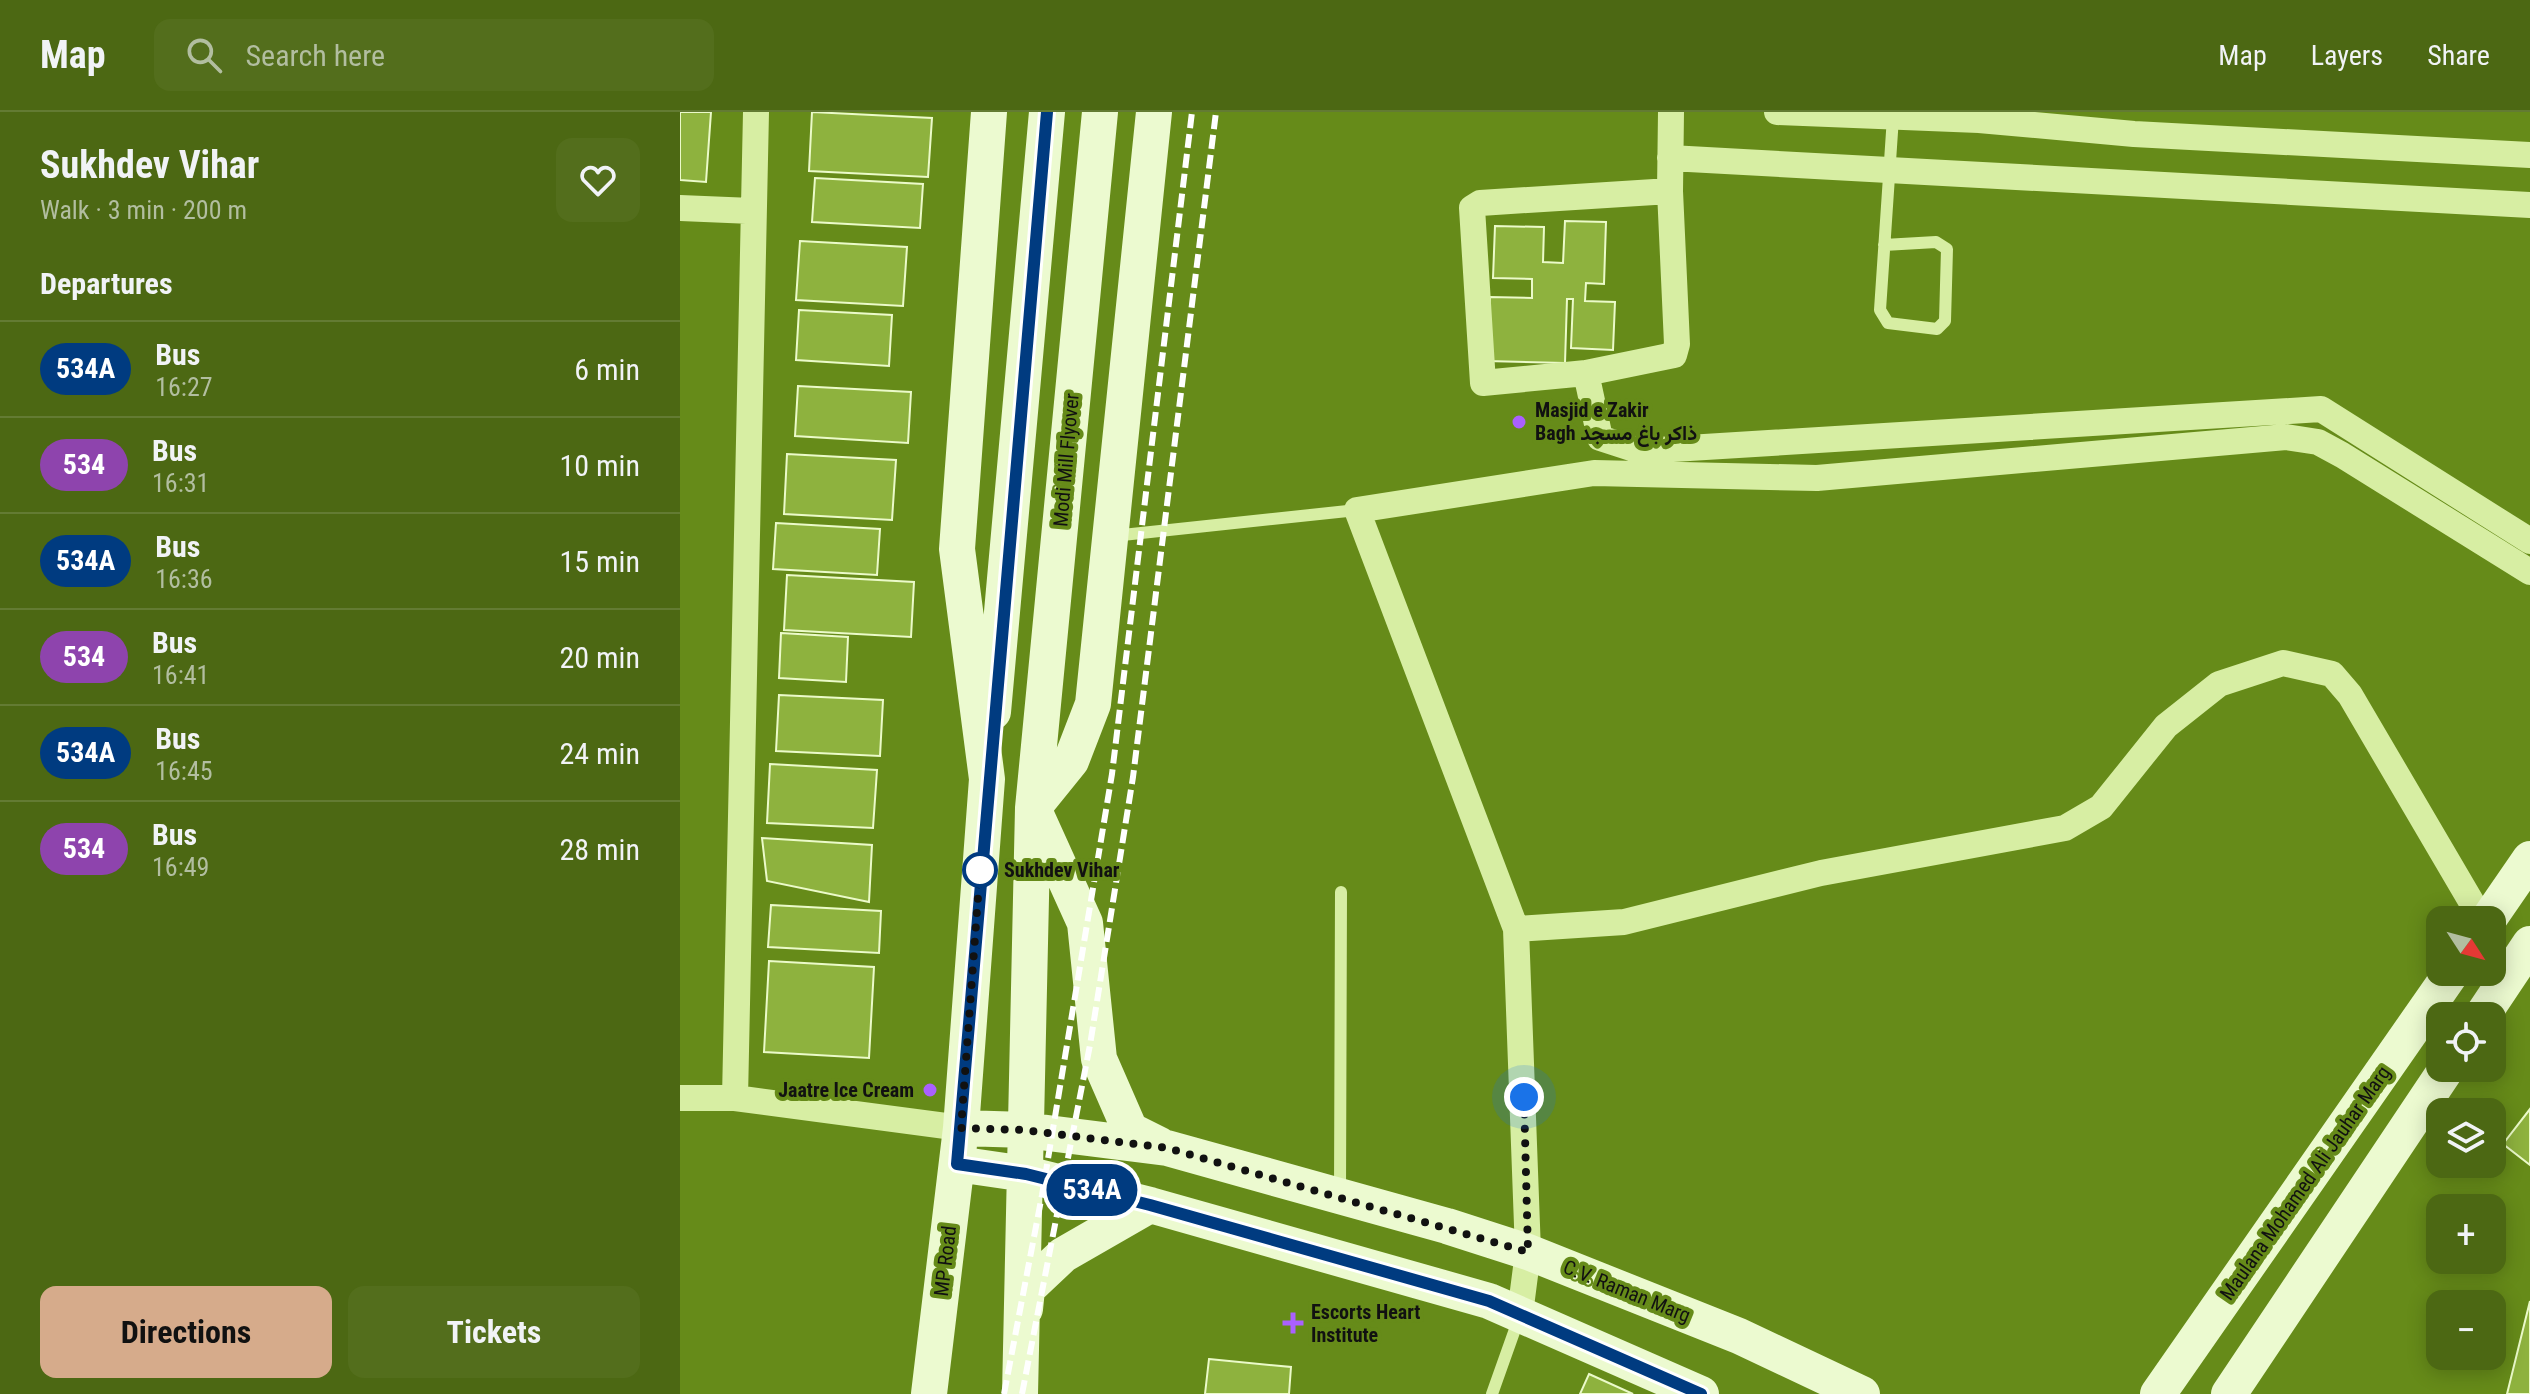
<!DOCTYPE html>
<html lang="en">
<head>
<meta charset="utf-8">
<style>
  :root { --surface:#4c6813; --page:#536e1c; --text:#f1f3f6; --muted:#b2bea0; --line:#637b33; --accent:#d6ab8b }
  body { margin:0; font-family:"Roboto Condensed",Vazirmatn,sans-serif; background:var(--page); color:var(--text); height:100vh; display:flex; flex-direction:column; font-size:30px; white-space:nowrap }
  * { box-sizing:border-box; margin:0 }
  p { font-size:26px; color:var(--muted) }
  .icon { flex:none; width:44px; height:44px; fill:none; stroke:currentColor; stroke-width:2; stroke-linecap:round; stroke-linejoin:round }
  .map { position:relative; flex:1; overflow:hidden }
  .sheet { display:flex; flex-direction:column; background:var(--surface); width:680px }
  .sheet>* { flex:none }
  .badge { padding:0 16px; border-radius:26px; font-size:28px; line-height:52px }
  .needle { width:52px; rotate:126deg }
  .buttons { position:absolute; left:1746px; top:794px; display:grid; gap:16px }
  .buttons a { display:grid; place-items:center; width:80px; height:80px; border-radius:16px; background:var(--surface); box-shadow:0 4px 20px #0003; font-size:40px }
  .you { position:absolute; width:40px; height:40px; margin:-20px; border:6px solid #fff; border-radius:50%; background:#1a73e8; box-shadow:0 0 0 12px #1a73e833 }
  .map>.badge { position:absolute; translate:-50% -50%; box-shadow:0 0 0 4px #fff }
  h2 { padding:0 40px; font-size:30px; line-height:72px }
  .round { display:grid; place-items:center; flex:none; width:84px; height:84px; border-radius:16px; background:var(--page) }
  .headline { display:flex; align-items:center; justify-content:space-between; height:136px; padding:0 40px }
  h1 { font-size:38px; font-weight:700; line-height:60px }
  .cta { display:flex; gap:16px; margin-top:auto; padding:16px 40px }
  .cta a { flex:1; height:92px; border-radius:16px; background:var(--accent); color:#111; font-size:32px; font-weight:700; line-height:92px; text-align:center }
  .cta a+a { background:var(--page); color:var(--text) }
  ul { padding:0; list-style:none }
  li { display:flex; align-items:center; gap:24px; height:96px; padding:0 40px; border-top:2px solid var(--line) }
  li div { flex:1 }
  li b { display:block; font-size:30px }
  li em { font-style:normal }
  li .badge { min-width:88px; font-weight:700; text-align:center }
  header { display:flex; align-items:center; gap:48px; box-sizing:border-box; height:112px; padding:0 40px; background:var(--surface); border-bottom:2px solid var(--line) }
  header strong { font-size:38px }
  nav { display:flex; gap:44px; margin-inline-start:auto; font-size:28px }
  .search { width:560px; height:72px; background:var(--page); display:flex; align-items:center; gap:20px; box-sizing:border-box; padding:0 28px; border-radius:16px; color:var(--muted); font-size:30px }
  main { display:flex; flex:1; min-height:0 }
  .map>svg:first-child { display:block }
  .building { fill:#8eb23e; stroke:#ebfac9; stroke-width:2 }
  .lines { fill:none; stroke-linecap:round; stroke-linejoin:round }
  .lane { stroke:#d7eea3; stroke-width:12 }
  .street { stroke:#d7eea3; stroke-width:26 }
  .secondary { stroke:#ecfad0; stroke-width:36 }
  .rail { stroke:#fff; stroke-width:6; stroke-dasharray:14 6; stroke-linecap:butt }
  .line-casing { stroke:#fff; stroke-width:18 }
  .line { stroke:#003b80; stroke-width:12 }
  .walk { stroke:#111; stroke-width:8; stroke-dasharray:0 14.4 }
  .poi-dot { fill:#aa60ff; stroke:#668b19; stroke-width:3 }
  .stop-dot { fill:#fff; stroke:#003b80; stroke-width:4 }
  .labels { text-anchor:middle; stroke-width:8; stroke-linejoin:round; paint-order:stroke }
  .poi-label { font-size:20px; font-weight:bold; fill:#111; stroke:#668b19; text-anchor:start }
  .street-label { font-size:20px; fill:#111; stroke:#668b19 }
  .stop-label { font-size:20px; font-weight:bold; fill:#111; stroke:#668b19; text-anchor:start }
</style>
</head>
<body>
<header>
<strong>Map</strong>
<div class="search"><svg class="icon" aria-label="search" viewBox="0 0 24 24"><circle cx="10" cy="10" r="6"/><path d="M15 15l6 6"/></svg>Search here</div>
<nav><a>Map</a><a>Layers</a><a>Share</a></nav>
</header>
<main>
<section class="sheet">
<div class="headline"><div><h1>Sukhdev Vihar</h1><p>Walk · 3 min · 200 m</p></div><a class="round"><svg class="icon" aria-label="heart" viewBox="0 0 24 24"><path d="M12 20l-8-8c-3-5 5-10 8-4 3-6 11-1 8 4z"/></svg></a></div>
<h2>Departures</h2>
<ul>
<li><span class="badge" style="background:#003b80;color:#fff">534A</span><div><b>Bus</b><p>16:27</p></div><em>6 min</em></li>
<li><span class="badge" style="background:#8e44ad;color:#fff">534</span><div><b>Bus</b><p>16:31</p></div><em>10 min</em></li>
<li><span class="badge" style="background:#003b80;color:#fff">534A</span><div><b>Bus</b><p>16:36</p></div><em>15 min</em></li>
<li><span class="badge" style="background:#8e44ad;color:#fff">534</span><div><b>Bus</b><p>16:41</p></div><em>20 min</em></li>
<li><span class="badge" style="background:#003b80;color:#fff">534A</span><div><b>Bus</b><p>16:45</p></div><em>24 min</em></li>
<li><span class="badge" style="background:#8e44ad;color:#fff">534</span><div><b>Bus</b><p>16:49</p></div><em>28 min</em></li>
</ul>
<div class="cta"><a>Directions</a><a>Tickets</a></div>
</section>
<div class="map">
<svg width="1850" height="1282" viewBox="0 0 1850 1282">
  <rect width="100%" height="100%" fill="#668b19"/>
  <path class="building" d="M0 0H31L26 70 0 68Z
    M132 0 252 6 248 65 129 59Z
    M135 66 243 72 240 116 132 110Z
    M885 109 926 110 924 172 906 171 905 189 935 190 933 238 891 236 893 187H887L885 251 807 249 810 185 852 186V167L813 166 815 114 864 115 863 150 883 151Z
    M120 129 227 135 223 194 116 188Z
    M119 198 212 203 209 254 116 248Z
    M118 274 231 280 228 331 115 324Z
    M107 342 216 348 212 408 104 402Z
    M96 411 200 417 197 463 93 457Z
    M107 463 234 470 231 525 104 518Z
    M101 521 168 525 166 570 99 566Z
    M99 583 203 588 200 644 96 639Z
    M90 652 197 658 193 716 87 711Z
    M82 726 192 733 189 790 87 769Z
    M91 793 201 799 199 841 88 835Z
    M89 849 194 855 189 946 84 940Z
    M1850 997V1053L1823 1032Z
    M1850 1189V1282H1827Z
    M529 1247 611 1255 609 1282H525Z
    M909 1262 953 1282H900Z"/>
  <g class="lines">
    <path class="lane" d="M1204 133 1256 130 1267 137 1265 209 1257 217 1208 211 1200 198 1213 5
      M433 424 677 398
      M660 1081 661 780
      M812 1282 839 1206"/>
    <path class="street" d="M1097 0 1299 8 1454 22 1850 43
      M990 46 1850 93
      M990 79 800 91 792 96 803 271 906 261 994 243 997 232 990 79 991 0
      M0 96 72 99
      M906 261 920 326 960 339 1641 297 1850 429
      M836 817 944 810 1141 761 1385 716 1421 695 1486 614 1539 572 1603 551 1652 562 1670 583 1802 808
      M0 986H55L281 1016
      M55 986 76 0
      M840 1202 848 1140 836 817 677 398 914 361 1137 366 1606 325 1638 330 1662 343 1850 460"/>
    <path class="secondary" d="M313 600 367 0
      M353 696 391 649 413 592 474 0
      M357 705 405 811 419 947 450 1018 480 1033
      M1808 808 1850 747
      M1802 904 1850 832
      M281 1016 344 1018 487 1036 767 1114 848 1140 1059 1224 1182 1282
      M277 1052 346 1062 470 1093 809 1189 1021 1282
      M345 1197 347 1177 383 1143 470 1093
      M249 1282 281 1016 307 667 277 437 309 0
      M340 1282 353 696 420 0
      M1478 1282 1772 860
      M1549 1282 1767 956"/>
    <path class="rail" d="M324 1282 362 1083 432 662 512 0
      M342 1282 410 933 453 665 536 0"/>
  </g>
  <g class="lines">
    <defs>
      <path id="line" d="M367 0 277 1052 346 1062 470 1093 809 1189 1021 1282"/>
    </defs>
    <use href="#line" class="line-casing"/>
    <use href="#line" class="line"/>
    <path class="walk" d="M300 758 281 1016 344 1018 487 1036 848 1140 844 985"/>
  </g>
  <g class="poi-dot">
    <circle cx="839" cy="310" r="8"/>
    <circle cx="250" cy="978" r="8"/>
    <path d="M609 1199h8v8h8v8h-8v8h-8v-8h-8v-8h8z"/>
  </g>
  <circle class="stop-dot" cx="300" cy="758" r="16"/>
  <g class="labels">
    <g class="poi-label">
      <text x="855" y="305">Masjid e Zakir<tspan x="855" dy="23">Bagh ذاکر باغ مسجد</tspan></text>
      <text x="234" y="985" text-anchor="end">Jaatre Ice Cream</text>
      <text x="631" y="1207">Escorts Heart<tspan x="631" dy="23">Institute</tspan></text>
    </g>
    <g class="street-label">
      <text transform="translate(386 348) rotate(-85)" y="7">Modi Mill Flyover</text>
      <text transform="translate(1625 1071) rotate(-55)" y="7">Maulana Mohamed Ali Jauhar Marg</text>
      <text transform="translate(265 1149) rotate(-83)" y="7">MP Road</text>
      <text transform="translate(947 1179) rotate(22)" y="7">C.V. Raman Marg</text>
    </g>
    <g class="stop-label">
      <text x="324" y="765">Sukhdev Vihar</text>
    </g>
  </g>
</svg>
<div class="buttons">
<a><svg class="needle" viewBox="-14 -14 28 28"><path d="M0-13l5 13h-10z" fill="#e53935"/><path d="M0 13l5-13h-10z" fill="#b2bea0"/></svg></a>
<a><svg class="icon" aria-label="locate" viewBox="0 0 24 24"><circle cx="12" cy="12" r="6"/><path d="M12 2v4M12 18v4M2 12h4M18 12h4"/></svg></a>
<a><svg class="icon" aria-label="layers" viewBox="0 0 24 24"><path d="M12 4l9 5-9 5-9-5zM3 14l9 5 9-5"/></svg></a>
<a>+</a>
<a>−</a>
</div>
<div class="you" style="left:844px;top:985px"></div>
<b class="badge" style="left:412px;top:1078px;background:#003b80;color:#fff">534A</b>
</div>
</main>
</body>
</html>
